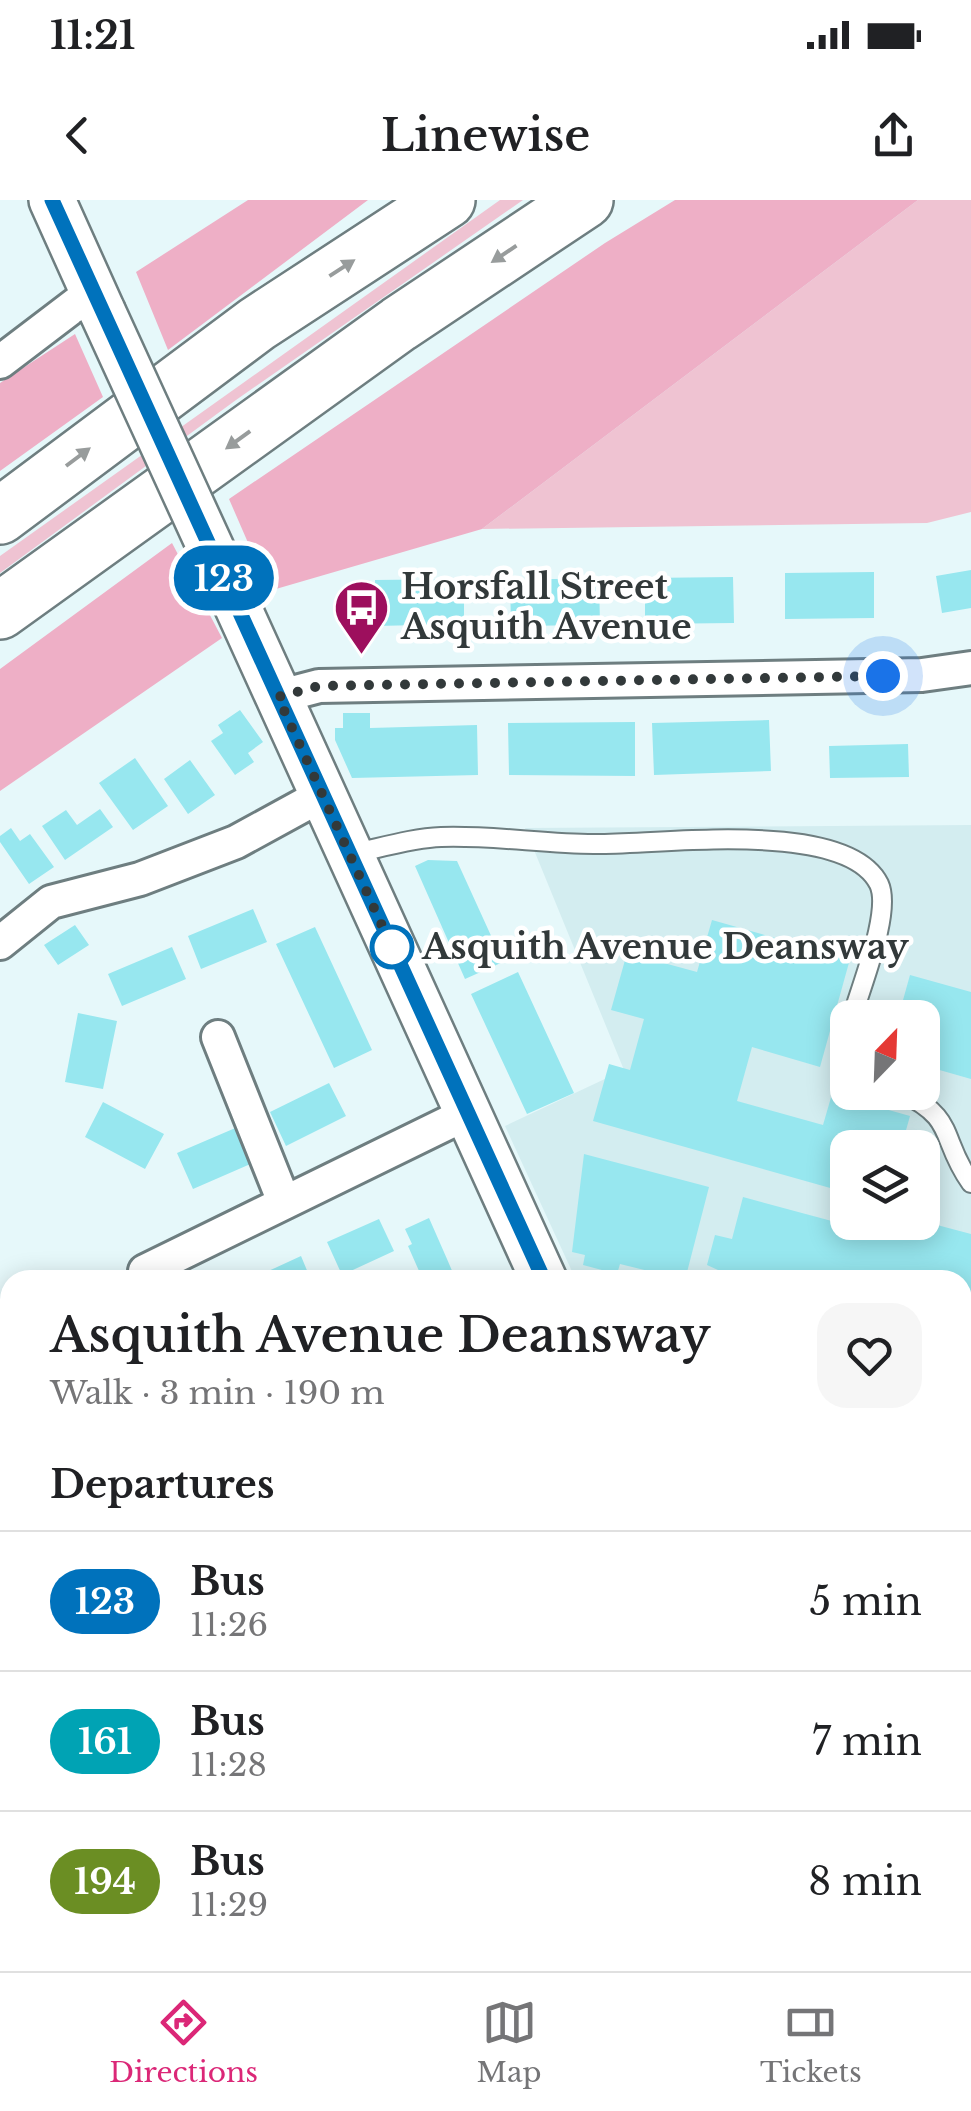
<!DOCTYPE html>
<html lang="en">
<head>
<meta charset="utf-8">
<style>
  :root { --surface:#fff; --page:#f6f6f6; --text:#202124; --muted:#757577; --line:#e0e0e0; --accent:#db2777 }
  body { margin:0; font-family:"Libre Baskerville",serif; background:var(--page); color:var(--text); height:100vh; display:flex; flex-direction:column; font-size:38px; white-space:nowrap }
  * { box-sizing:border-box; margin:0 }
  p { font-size:32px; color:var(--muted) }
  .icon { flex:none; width:55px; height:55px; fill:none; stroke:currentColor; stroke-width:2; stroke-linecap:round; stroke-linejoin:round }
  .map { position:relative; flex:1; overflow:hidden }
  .panel { position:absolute; left:0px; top:1070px; width:972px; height:702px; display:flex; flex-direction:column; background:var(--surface); border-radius:30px 30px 0 0; box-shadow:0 5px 25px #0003 }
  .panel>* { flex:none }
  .badge { padding:0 20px; border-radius:32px; font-size:35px; line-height:65px }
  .needle { width:65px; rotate:23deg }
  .buttons { position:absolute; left:830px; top:800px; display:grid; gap:20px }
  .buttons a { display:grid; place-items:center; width:110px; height:110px; border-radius:20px; background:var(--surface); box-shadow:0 5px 25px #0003; font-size:50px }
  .you { position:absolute; width:50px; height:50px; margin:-25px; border:8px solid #fff; border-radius:50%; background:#1a73e8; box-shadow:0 0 0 15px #1a73e833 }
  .map>.badge { position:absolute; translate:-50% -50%; box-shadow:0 0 0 5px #fff }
  h2 { padding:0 50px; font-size:38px; line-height:90px }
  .round { display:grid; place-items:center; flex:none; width:105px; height:105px; border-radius:30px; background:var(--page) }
  .head { display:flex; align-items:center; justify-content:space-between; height:170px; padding:0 50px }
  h1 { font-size:48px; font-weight:600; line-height:75px }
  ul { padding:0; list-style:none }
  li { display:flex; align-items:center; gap:30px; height:140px; padding:0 50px; border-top:2px solid var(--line) }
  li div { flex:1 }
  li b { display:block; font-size:38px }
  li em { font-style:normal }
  li .badge { min-width:110px; font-weight:700; text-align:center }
  .status { display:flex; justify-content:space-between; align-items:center; height:70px; padding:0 50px; background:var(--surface); direction:ltr }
  .status svg { height:28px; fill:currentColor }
  header { display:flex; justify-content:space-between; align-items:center; height:130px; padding:0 50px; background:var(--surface); font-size:45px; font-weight:600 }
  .menu { display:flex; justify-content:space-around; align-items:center; height:140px; border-top:2px solid var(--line); background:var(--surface); font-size:28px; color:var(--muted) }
  .menu a { display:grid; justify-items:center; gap:5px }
  .menu .active { color:var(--accent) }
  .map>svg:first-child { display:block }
  .built { fill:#d3edf0; fill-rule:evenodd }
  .green { fill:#efc3d2 }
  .forest { fill:#eeafc6 }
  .building { fill:#97e7ef }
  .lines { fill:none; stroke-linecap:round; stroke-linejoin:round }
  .service-casing { stroke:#6e7e80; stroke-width:22 }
  .minor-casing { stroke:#6e7e80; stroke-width:38 }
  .secondary-casing { stroke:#6e7e80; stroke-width:50 }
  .motorway-casing { stroke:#6e7e80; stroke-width:60 }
  .path { stroke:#849091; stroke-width:6; stroke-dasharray:5 8; stroke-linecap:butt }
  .service { stroke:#fff; stroke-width:18 }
  .minor { stroke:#fff; stroke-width:32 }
  .secondary { stroke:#fff; stroke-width:45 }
  .motorway { stroke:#fff; stroke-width:55 }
  .secondary-bridge-casing { stroke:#6e7e80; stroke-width:50; stroke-linecap:butt }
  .secondary-bridge { stroke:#fff; stroke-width:45 }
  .oneway { fill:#989c9c }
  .line-casing { stroke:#fff; stroke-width:22 }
  .line { stroke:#0072bc; stroke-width:15 }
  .walk { stroke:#32393a; stroke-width:10; stroke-dasharray:0 18 }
  .stop-dot { fill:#fff; stroke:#0072bc; stroke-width:5 }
  .labels { text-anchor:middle; stroke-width:9; stroke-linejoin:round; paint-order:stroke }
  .poi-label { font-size:35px; font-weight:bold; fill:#32393a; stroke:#fff; text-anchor:start }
  .stop-label { font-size:35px; font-weight:bold; fill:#32393a; stroke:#fff; text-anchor:start }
</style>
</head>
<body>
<div class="status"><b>11:21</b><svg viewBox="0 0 49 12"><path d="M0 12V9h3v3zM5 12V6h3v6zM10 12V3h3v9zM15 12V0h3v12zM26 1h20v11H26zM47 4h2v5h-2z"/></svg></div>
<header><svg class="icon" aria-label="back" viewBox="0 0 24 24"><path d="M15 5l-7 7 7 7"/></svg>Linewise<svg class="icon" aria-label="share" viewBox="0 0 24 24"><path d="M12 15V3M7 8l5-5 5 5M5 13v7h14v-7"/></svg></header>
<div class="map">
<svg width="971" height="1771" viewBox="0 0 971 1771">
  <rect width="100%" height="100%" fill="#e6f8fa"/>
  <path class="built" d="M971 625V1179L963 1177 962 1080H576L505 926 624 870 525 628ZM848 818H922V892H848ZM848 948H922V1022H848Z"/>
  <path class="green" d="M500 0H523L236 200 0 373V356Z
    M918 0H971V312L927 323 482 329Z
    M963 1177 971 1179V1337L963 1340Z
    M0 1457 10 1463V1565L0 1562Z"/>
  <path class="forest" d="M248 0H368L168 150 136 72Z
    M675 0H918L482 329 269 391 229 299 605 43Z
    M75 134 103 197 0 271V183Z
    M172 343 222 438 0 591V469Z"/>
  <path class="building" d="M971 370V408L942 413 936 376Z
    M874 372V418L785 419V373Z
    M733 377 734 423 645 424V378Z
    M599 378 600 425 511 426 510 380Z
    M464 379V424L376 426 375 380Z
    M240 510 263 542 248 553 254 562 235 575 211 541 223 533 218 525Z
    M343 513H370V528L477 525 478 575 352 578 335 540V528H343Z
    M769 520 771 571 654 575 652 523Z
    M635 522V576L509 575 508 523Z
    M908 544 909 577 830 578 829 546Z
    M135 558 168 606 133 630 99 583Z
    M190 560 215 595 188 614 164 579Z
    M100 609 113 627 65 660 42 626 66 610 77 625Z
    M11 628 20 641 30 634 54 667 29 684 0 642V636Z
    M428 660 457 661 503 762 465 779 415 666Z
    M253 709 267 742 201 769 188 736Z
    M712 720 850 759 820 867 752 847 737 901 823 925 832 894 910 916 901 948H848V993L593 921 609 864 630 870 644 819 611 810 627 753 697 772Z
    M75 725 89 745 58 765 44 745Z
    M315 727 372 850 334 868 276 744Z
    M172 747 186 779 122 806 108 774Z
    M518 772 574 893 527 914 471 794Z
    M910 775 971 792V879L922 865V818H898Z
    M78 813 117 821 103 889 65 882Z
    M329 883 346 916 286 946 270 912Z
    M103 902 164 934 145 969 85 937Z
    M240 926 255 962 193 989 177 953Z
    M584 954 709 987 685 1080 620 1064 617 1074 583 1065 585 1055 572 1052Z
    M743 997 880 1034 883 1022 922 1021 971 1034V1161L962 1159V1080H740L707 1065 715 1035 732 1039Z
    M429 1018 447 1059 456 1080H423L408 1046 412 1044 405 1029Z
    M379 1019 394 1051 342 1075 327 1042Z
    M301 1056 311 1080H248L275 1068Z
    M3 1308 10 1322V1366L0 1371Z
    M971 1486V1526L962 1531V1491Z
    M971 1714V1771H957L953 1762H962V1717Z
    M196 1762H238L240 1771H198Z
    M737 1762H780L779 1771H737Z"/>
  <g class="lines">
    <defs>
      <path id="service" d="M351 654C380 648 412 638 441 637 492 635 544 644 594 644 658 645 846 618 879 684 892 712 860 788 852 818
        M848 831V858
        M901 892C958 919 939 938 971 983"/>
      <path id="minor" d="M0 162 92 92
        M277 497 319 486 922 475 971 468
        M0 743 51 702 140 679 236 642 322 595
        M218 837 284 1002
        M149 1080 145 1071 466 914
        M962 1607 971 1603"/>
      <path id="secondary" d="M52 0 102 111
        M235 401 544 1080
        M858 1762 862 1771"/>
      <path id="motorway" d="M0 316 257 124 447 0
        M0 411 399 124 585 0"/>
    </defs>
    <use href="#service" class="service-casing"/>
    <use href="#minor" class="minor-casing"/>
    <use href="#secondary" class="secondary-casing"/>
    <use href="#motorway" class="motorway-casing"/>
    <path class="path" d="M0 1115 10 1110
      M0 1447 10 1455
      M153 1771 157 1762"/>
    <use href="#service" class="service"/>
    <use href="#minor" class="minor"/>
    <use href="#secondary" class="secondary"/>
    <use href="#motorway" class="motorway"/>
    <defs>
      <path id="secondary-bridge" d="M102 111 235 401"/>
    </defs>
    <use href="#secondary-bridge" class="secondary-bridge-casing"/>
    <use href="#secondary-bridge" class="secondary-bridge"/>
  </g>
  <defs><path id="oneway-solid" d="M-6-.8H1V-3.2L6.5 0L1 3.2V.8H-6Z" transform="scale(2.5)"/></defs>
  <g class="oneway">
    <use href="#oneway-solid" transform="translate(504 54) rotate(146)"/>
    <use href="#oneway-solid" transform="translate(342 68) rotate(-33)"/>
    <use href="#oneway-solid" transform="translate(238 240) rotate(144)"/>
    <use href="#oneway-solid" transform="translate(78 257) rotate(-37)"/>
  </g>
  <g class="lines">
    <defs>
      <path id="line" d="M52 0 544 1080"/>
    </defs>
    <use href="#line" class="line-casing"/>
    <use href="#line" class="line"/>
    <path class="walk" d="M392 747 394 752 278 497 319 486 883 476"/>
  </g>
  <defs>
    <symbol id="bus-pin" viewBox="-11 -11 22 30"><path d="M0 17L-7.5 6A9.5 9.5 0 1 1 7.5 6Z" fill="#9d0f5d" stroke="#fff"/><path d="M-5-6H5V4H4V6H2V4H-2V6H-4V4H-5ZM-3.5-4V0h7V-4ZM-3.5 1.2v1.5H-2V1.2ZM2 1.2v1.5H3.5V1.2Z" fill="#fff"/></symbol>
  </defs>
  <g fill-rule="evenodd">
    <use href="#bus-pin" x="330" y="376" width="63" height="86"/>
  </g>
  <circle class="stop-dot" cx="392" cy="747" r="20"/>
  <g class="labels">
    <g class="poi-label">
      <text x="401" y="399">Horsfall Street<tspan x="401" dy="40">Asquith Avenue</tspan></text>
    </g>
    <g class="stop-label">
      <text x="422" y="759">Asquith Avenue Deansway</text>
    </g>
  </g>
</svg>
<div class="buttons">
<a><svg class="needle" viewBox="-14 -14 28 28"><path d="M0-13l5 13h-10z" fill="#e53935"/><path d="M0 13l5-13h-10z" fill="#757577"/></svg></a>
<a><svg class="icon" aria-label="layers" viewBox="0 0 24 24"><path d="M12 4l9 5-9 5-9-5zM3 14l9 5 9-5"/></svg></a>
</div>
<div class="you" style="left:883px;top:476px"></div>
<b class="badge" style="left:224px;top:378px;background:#0072bc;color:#fff">123</b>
<section class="panel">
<div class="head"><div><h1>Asquith Avenue Deansway</h1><p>Walk · 3 min · 190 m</p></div><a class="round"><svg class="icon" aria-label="heart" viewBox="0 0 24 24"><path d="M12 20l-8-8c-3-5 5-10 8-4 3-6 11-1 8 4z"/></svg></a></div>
<h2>Departures</h2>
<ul>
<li><span class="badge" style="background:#0072bc;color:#fff">123</span><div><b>Bus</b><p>11:26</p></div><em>5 min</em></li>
<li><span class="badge" style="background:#00a3b4;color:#fff">161</span><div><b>Bus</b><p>11:28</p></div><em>7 min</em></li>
<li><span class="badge" style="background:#6b8e23;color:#fff">194</span><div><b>Bus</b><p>11:29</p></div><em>8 min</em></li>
</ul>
</section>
</div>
<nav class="menu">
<a class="active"><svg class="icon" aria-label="directions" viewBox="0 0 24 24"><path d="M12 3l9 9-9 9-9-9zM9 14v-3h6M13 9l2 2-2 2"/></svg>Directions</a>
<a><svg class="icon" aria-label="map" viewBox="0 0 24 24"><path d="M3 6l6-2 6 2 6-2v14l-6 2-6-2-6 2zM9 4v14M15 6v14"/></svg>Map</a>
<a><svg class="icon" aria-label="tickets" viewBox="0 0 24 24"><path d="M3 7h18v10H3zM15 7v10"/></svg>Tickets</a>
</nav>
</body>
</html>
